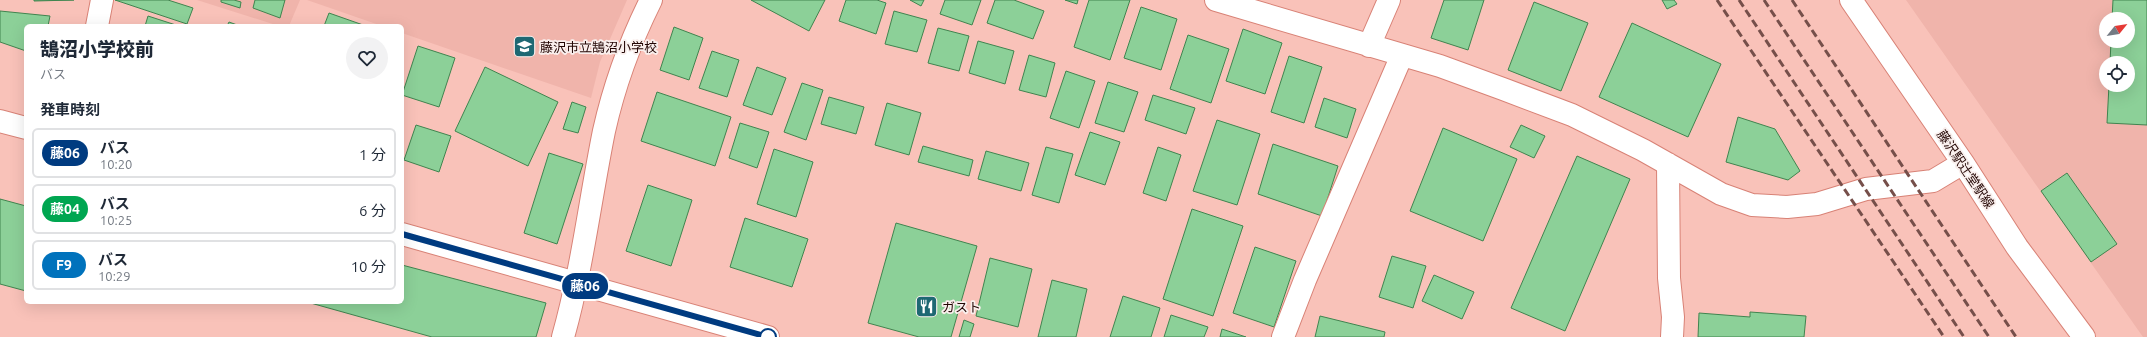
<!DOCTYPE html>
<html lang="ja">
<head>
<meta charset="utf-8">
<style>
  :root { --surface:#fff; --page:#f2f2f3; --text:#1f2937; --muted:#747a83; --line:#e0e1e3 }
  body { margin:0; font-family:Ubuntu,"Noto Sans JP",sans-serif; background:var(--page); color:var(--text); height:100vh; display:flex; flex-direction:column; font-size:15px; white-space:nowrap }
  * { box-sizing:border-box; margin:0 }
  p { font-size:13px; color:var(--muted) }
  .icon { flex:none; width:22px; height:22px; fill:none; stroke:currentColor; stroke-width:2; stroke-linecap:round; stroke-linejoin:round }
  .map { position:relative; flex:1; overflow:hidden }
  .drawer { position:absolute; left:24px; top:24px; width:380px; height:280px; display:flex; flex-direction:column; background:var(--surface); border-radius:6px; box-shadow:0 4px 16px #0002 }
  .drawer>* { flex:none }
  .badge { padding:0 8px; border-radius:13px; font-size:14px; line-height:26px }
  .needle { width:26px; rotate:60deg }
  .controls { position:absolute; left:2099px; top:12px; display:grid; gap:8px }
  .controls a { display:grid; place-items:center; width:36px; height:36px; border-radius:50%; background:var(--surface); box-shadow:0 4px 16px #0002; font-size:20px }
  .map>.badge { position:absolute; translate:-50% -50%; box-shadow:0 0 0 2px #fff }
  h2 { padding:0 16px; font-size:15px; line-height:36px }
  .round { display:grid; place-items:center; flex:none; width:42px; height:42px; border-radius:21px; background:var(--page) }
  .head { display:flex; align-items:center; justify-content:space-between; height:68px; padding:0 16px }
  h1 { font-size:19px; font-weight:800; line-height:30px }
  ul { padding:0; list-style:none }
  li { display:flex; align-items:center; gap:12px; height:50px; margin:0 8px 6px; padding:0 8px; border:2px solid var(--line); border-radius:6px }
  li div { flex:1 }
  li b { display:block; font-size:15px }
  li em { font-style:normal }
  li .badge { min-width:44px; font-weight:700; text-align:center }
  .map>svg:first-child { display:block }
  .built { fill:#f0b4ab; fill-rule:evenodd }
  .building { fill:#8cd098; stroke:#40844f }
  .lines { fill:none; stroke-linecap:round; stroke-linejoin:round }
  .minor-casing { stroke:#d88276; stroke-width:24 }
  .major-casing { stroke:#d88276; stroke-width:24 }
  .minor { stroke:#fff; stroke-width:22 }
  .major { stroke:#fff; stroke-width:22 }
  .rail { stroke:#764f4a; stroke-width:3; stroke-dasharray:8 4; stroke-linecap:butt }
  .line-casing { stroke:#fff; stroke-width:9 }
  .line { stroke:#003b80; stroke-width:6 }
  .stop-dot { fill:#fff; stroke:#003b80; stroke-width:2 }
  .labels { text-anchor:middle; stroke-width:3.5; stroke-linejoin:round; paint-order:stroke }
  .poi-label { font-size:13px; fill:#210402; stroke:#f9efed; text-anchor:start }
  .street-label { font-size:13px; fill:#210402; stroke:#f9efed }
</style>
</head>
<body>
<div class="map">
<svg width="2147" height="337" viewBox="0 0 2147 337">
  <rect width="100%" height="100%" fill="#f9c2b9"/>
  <path class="built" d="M197 0H300L289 26H279Z
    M307 0H627L600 62 591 98 402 33V26H382Z
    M1906 0H2147V337H2143ZM2106 19H2128V41H2106ZM2106 63H2128V85H2106Z"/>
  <path class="building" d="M34 0H74L34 1Z
    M115 0H168L193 8 187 24Z
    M221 0H234L241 2 240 8 221 2Z
    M255 0H285L280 18 253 8Z
    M751 0H825L809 31Z
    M846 0H877L886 3 876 34 839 21Z
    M910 0H924L921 6Z
    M945 0H981L972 25 940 14Z
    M995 0H1014L1044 11 1033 39 987 23Z
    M1065 0H1078L1077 4Z
    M1089 0H1130L1110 60 1074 47Z
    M1444 0H1484L1468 50 1431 38Z
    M1662 0H1674L1677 4 1667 9Z
    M2113 0H2147V125L2107 123 2109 85H2128V63H2110L2111 41H2128V19H2112Z
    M1534 2 1588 23 1561 91 1508 70Z
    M1141 7 1177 19 1161 70 1124 58Z
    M0 11 50 16 48 26H26V51L0 42Z
    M894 11 927 20 917 52 885 44Z
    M329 13 366 26H324Z
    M148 16 179 26H145Z
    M229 22 240 26H227Z
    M1632 23 1721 64 1688 137 1599 97Z
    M674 27 703 38 689 80 660 70Z
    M938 28 969 36 959 71 928 63Z
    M1243 29 1282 43 1265 94 1226 81Z
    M1188 35 1229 49 1211 103 1170 89Z
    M978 41 1014 51 1005 84 969 73Z
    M418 46 455 58 439 107 402 95Z
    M712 51 739 60 727 97 699 88Z
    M1029 55 1055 63 1046 97 1019 90Z
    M1289 56 1322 67 1304 123 1271 112Z
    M485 67 558 102 528 166 455 131Z
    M757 67 786 78 772 115 743 105Z
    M1066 71 1095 81 1079 128 1050 118Z
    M1108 82 1138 92 1124 132 1095 123Z
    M802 83 823 90 806 140 784 132Z
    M657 92 731 117 715 166 641 141Z
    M1153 95 1195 108 1186 134 1145 120Z
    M829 97 864 107 856 134 821 124Z
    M1324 98 1356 109 1347 138 1315 127Z
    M572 102 586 107 578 133 563 129Z
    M887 103 921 113 909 155 875 145Z
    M1738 117 1775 129 1800 171 1788 180 1726 162Z
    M1217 120 1260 134 1237 205 1193 191Z
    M740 123 769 132 757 168 729 158Z
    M416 125 451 136 439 172 404 160Z
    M1521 125 1545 136 1534 158 1510 147Z
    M1443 128 1517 159 1483 241 1410 211Z
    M1090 132 1120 142 1105 185 1075 175Z
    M1273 144 1338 166 1322 216 1258 194Z
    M923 146 973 160 969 176 918 162Z
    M1046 147 1073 154 1059 203 1032 195Z
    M1158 147 1181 155 1166 201 1143 193Z
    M774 149 813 162 796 217 757 204Z
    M986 151 1029 163 1021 191 978 179Z
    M549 153 583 164 557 244 524 233Z
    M1577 156 1630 179 1565 331 1511 308Z
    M2067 173 2117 244 2091 262 2041 191Z
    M648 185 692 200 671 266 626 251Z
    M0 199 26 206V291L0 284Z
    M1192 209 1243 226 1213 316 1163 299Z
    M745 218 808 239 792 287 730 267Z
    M896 223 977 246 951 337H919L868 323Z
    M1255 247 1296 261 1274 327 1233 313Z
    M1392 256 1426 266 1413 308 1379 297Z
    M990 258 1032 269 1018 327 976 316Z
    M402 265 546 303 536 337H432L307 302H402Z
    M1434 275 1474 292 1462 319 1422 301Z
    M1052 280 1087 289 1076 337H1038Z
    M1123 296 1160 308 1151 337H1110Z
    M1750 312 1806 316 1804 337H1698L1699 313 1750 317Z
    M1171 315 1208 327 1204 337H1164Z
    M1320 316 1385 332 1384 337H1315Z
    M964 320 974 324 970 337H959Z
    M1222 329 1246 337H1220Z"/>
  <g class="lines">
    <defs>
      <path id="minor" d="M1216 0 1440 66 1503 89 1572 115 1643 150 1721 194 1752 205 1787 207 1817 204 1866 189 1933 181 1963 163
        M1851 0 1963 163 2017 247 2084 337
        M97 26 102 0
        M1369 46 1389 0
        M1668 164 1669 278 1673 317 1672 337
        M563 337C582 270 590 200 604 131 614 86 630 42 651 0
        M1283 337 1305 280 1402 55"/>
      <path id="major" d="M0 121 26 128
        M402 234 768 337"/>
    </defs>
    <use href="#minor" class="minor-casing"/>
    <use href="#major" class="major-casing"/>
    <use href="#minor" class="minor"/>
    <use href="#major" class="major"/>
    <path class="rail" d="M1717 0 1944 337
      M1739 0 1964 337
      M1764 0 1989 337
      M1792 0 2016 337"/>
  </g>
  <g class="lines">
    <defs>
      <path id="line" d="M402 234 768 337"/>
    </defs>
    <use href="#line" class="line-casing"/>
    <use href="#line" class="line"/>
  </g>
  <defs>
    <symbol id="school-square" viewBox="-11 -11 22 22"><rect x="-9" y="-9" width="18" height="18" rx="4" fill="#1e6873" stroke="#f9efed"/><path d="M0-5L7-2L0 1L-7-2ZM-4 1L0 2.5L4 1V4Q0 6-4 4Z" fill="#fff"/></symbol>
    <symbol id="restaurant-square" viewBox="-11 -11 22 22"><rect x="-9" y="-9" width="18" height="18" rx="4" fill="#1e6873" stroke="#f9efed"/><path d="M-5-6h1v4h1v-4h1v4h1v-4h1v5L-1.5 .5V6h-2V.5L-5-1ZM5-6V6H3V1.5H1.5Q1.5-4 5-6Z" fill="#fff"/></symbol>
  </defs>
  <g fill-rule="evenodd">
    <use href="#school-square" x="512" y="34" width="25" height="25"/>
    <use href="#restaurant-square" x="914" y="294" width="25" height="25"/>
  </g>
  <circle class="stop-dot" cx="768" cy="337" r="8"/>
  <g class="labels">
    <g class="poi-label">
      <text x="540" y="52">藤沢市立鵠沼小学校</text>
      <text x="942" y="312">ガスト</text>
    </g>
    <g class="street-label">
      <text transform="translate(1966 169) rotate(56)" y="5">藤沢駅辻堂駅線</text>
    </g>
  </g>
</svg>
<div class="controls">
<a><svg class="needle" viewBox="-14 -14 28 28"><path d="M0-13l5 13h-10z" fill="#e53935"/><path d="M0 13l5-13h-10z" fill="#747a83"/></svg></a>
<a><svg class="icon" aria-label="locate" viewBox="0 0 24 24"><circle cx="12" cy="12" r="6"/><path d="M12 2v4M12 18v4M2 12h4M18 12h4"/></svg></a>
</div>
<b class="badge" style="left:585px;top:286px;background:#003b80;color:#fff">藤06</b>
<section class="drawer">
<div class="head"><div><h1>鵠沼小学校前</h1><p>バス</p></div><a class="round"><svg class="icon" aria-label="heart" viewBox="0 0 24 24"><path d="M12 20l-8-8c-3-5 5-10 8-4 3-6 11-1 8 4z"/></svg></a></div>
<h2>発車時刻</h2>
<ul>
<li><span class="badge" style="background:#003b80;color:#fff">藤06</span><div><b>バス</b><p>10:20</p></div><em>1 分</em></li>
<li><span class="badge" style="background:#00a651;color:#fff">藤04</span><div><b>バス</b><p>10:25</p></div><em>6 分</em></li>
<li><span class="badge" style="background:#0072bc;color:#fff">F9</span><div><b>バス</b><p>10:29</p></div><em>10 分</em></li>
</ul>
</section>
</div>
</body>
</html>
